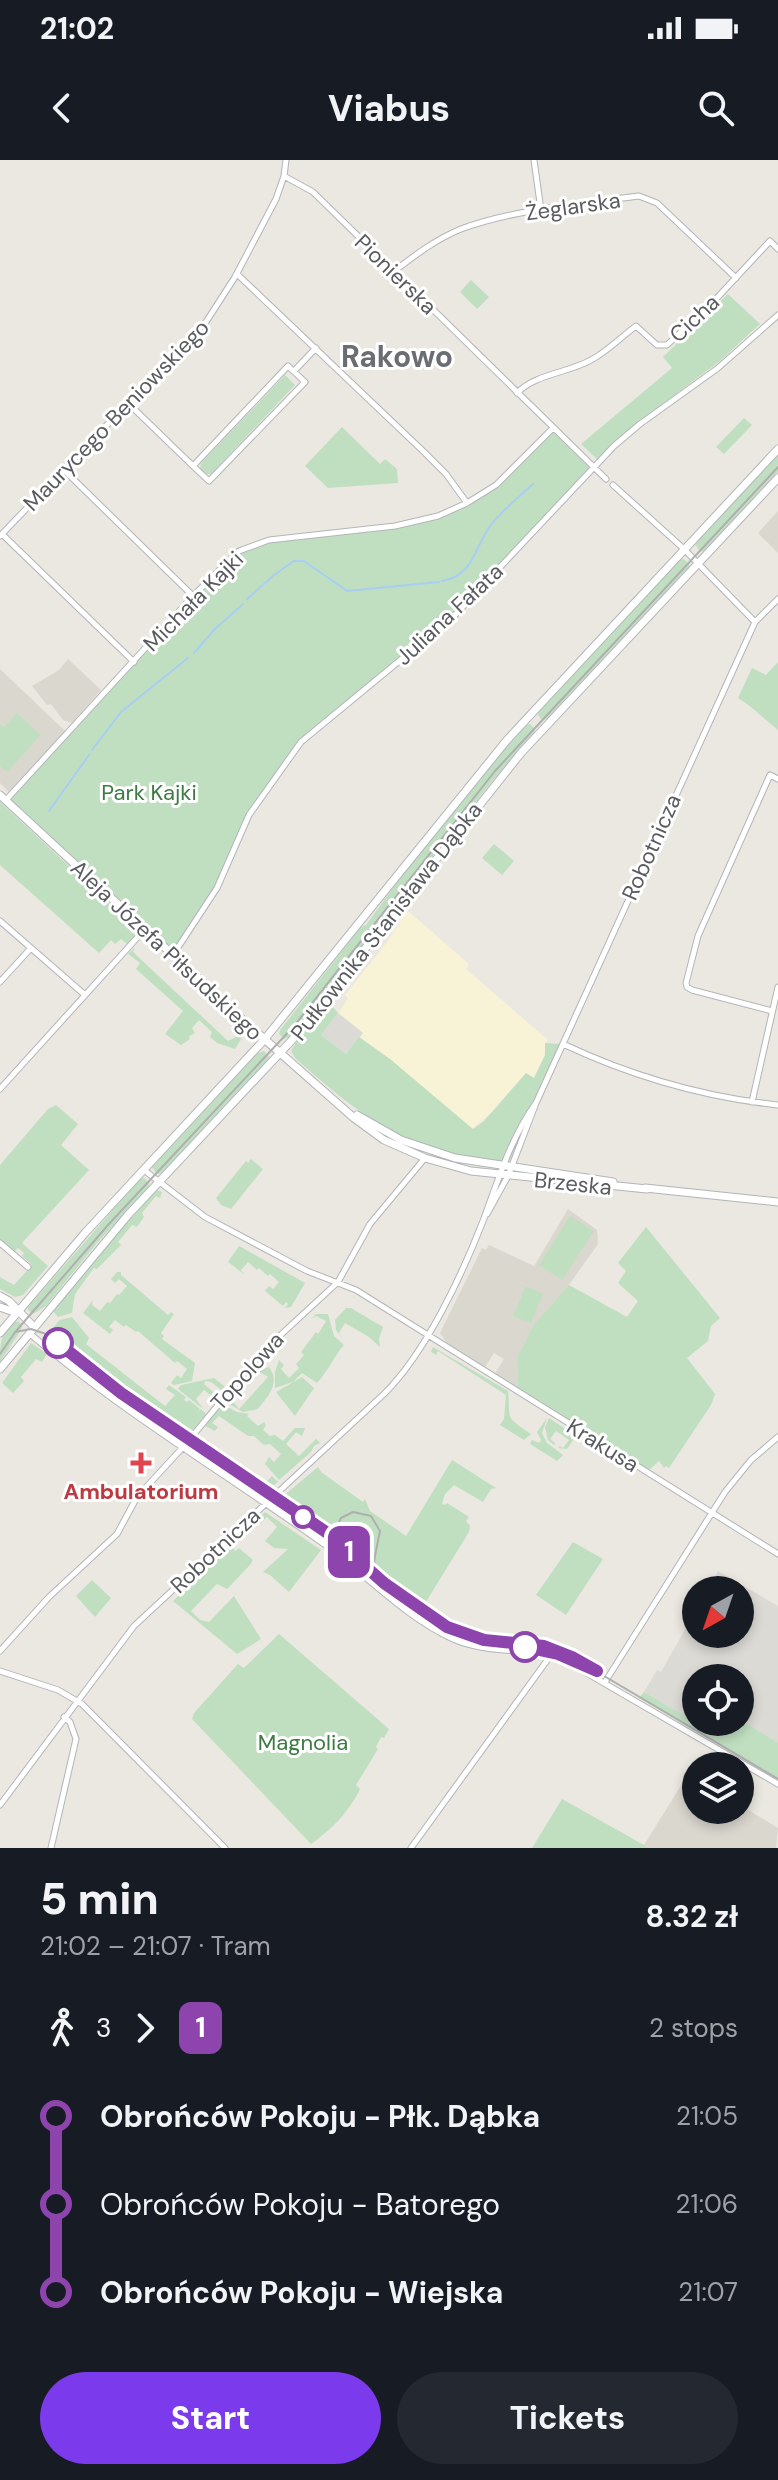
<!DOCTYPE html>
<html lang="en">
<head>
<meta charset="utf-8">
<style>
  :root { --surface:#171b24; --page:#242831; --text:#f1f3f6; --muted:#9ea1a6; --accent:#7c3aed }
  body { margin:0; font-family:"DM Sans",sans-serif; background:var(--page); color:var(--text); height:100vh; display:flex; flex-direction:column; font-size:30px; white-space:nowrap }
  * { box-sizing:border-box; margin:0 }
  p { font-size:26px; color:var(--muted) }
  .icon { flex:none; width:44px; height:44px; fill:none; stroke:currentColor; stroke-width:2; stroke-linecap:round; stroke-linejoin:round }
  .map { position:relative; height:1688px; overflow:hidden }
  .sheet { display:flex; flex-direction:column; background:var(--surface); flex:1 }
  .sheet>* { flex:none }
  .badge { padding:0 16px; border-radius:12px; font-size:28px; line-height:52px }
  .needle { width:52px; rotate:220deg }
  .fabs { position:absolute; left:682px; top:1416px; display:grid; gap:16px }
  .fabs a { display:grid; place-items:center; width:72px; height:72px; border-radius:50%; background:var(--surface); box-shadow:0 4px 12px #0003; font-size:40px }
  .map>.badge { position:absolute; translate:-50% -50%; box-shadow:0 0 0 4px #fff }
  .legs { display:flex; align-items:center; gap:12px; height:88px; padding:0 40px; font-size:26px }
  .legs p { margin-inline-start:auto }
  .head { display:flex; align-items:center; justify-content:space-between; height:136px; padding:0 40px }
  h1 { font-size:44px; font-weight:800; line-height:60px }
  .action { display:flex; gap:16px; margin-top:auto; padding:16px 40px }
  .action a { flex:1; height:92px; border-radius:48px; background:var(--accent); color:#fff; font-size:32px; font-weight:800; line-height:92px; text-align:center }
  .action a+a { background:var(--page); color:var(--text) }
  ul { padding:0 40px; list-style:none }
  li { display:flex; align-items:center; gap:28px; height:88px; font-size:30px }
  li i { display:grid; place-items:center; width:12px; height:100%; margin:0 10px; background:currentColor }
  li i::after { content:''; width:20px; height:20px; margin:-10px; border:6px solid; border-radius:50%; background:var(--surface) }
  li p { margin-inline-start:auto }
  li:first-child i { background:linear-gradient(#0000 50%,currentColor 0) }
  li:last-child i { background:linear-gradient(currentColor 50%,#0000 0) }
  .status { display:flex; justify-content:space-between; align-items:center; height:56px; padding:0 40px; background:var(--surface); direction:ltr }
  .status svg { height:22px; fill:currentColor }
  header { display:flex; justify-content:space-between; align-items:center; height:104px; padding:0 40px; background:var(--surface); font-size:36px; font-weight:800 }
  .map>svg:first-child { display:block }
  .commercial { fill:#f8f2d7 }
  .industrial { fill:#dcdad5 }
  .education { fill:#dad7cf }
  .green { fill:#c0dfc1 }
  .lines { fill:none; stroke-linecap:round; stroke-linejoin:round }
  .stream { stroke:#a8cef3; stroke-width:2 }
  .street-casing { stroke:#b3b5b9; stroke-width:7 }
  .secondary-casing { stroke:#b2b4b9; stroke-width:9 }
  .street { stroke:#fff; stroke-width:5 }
  .secondary { stroke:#fff; stroke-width:7 }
  .tram { stroke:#afafb0; stroke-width:2 }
  .line-1-casing { stroke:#fff; stroke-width:18 }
  .line-1 { stroke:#8e44ad; stroke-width:12 }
  .stop-1-dot { fill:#fff; stroke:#8e44ad; stroke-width:4 }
  .health-dot { fill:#e0444e; stroke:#fff; stroke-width:3 }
  .labels { text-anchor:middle; stroke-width:6; stroke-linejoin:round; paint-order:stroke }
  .street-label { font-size:22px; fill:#595b5f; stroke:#fff }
  .park-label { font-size:22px; fill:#3e7a43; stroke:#fff }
  .health-label { font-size:22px; font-weight:bold; fill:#be3a42; stroke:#fff }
  .district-label { font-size:30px; font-weight:bold; fill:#6a6d71; stroke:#fff }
</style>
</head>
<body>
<div class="status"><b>21:02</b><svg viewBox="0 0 49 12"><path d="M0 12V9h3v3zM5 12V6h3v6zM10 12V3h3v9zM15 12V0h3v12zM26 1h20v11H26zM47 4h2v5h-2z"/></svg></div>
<header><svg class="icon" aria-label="back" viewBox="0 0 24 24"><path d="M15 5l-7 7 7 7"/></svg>Viabus<svg class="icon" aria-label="search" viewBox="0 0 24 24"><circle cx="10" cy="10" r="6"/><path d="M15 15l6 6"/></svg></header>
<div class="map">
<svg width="778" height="1688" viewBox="0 0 778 1688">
  <rect width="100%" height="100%" fill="#eae8e0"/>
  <path class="commercial" d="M407 750 469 804 466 809 548 880 545 884V895L534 918 472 969 390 899 359 877 362 872 338 853 348 838 345 835 387 782Z"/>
  <path class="industrial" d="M338 853 363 873 346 894 321 875Z
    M718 1411 778 1446V1584L740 1561V1518H696V1543L687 1557 644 1532 657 1510 661 1512 696 1450V1474H740V1430H707Z"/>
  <path class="education" d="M778 351V393L758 373Z
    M68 499 101 530 72 563 63 560 51 544 47 545 32 526 59 510Z
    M0 509 65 571 9 632 0 623Z
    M568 1049 597 1070 598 1084 517 1198 518 1229 495 1214 504 1199 494 1193 485 1207 447 1183 440 1173 482 1088 486 1090 489 1085 534 1106Z
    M685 1612 696 1619V1650H740V1645L778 1668 776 1688H650L644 1685 685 1619 682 1617Z"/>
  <path class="green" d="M471 120 489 137 477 149 460 132Z
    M728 134 760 164 720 201 638 262 598 300 581 284 672 208 663 197Z
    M285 215 295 225 211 314H206L200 309 201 303Z
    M744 258 752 265 724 294 716 287Z
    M342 267 380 304 385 299 397 309 398 323 328 328 305 306Z
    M551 270 592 310 455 455 301 582 260 637 224 712 176 792 8 637 233 396 256 384 395 366 438 356 496 325Z
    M778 294V312L704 391 700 392 695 384Z
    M684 399 689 404V407L547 559 542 560 538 555 539 550 679 400Z
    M778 502V570C764 559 753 547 738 538L752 508 766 515Z
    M17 553 41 575 7 612 0 606V564L4 567Z
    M530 564 535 569 534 573 493 620 290 877 284 879 279 874 280 870 361 767 366 765 414 699 488 607 525 565Z
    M0 642 141 773 129 786 121 779 115 784 111 780 99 793 0 705Z
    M494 684 514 701 502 715 482 698Z
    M135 787 133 792 228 881 238 876 239 870 243 876 235 889 217 883 210 877 212 872 199 860 192 868 195 873 189 876 190 879 181 885 165 874 183 851 136 809 140 803 128 794Z
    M333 847 338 853 321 875 346 894 359 877 390 899 473 969 484 961 526 913 534 918 545 895V883L563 884 509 1002C494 999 478 1002 460 997 387 977 350 947 295 898L291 891 302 873Z
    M264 891 269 897 265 905 163 1013 157 1014 152 1007 258 893Z
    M56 945 78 964 61 985 89 1010 22 1083 48 1106 23 1135 15 1137 0 1129V1117L14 1125 32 1105 22 1096 24 1093 18 1088 13 1094 0 1083V1005L48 949Z
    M251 999 263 1009 231 1049 221 1045 216 1038 246 1001 248 1003Z
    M144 1018 149 1023V1027L97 1083 46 1146 33 1154 28 1150V1147L139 1020Z
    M157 1030 162 1032 160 1038 156 1036 142 1053 144 1057 137 1067 132 1065 118 1082 121 1085 97 1109 94 1108 75 1134 72 1153 58 1157 52 1150 112 1079Z
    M570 1056 594 1071 562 1120 539 1105Z
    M646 1067 720 1158 711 1166 708 1181 687 1198 715 1234 711 1245 669 1308 666 1306 664 1308 659 1301 649 1310 518 1229 517 1198 534 1165 569 1125 627 1157 638 1141 618 1123 626 1111 618 1103Z
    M239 1086 305 1123 291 1147 285 1148 288 1144 286 1142 283 1146 265 1131 269 1126 273 1129 279 1122 270 1114 268 1116 259 1108 257 1110 248 1102 241 1110 244 1114 228 1102Z
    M117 1112H121V1115L168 1155 171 1152 174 1154 161 1173 164 1176 162 1179 195 1203 192 1221 174 1225 171 1223 177 1215 181 1218 187 1209 177 1201 175 1203 138 1171 136 1172 126 1165 124 1167 115 1160 109 1167 113 1170 110 1174 83 1153 93 1140 92 1145 100 1151 107 1142 110 1143 117 1134 119 1135 127 1126 119 1119 115 1123 111 1119Z
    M526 1126 543 1134 531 1163 513 1156Z
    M346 1148H351L383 1167 379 1179 380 1187 369 1177 345 1163 339 1173 342 1178 336 1170 335 1160Z
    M316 1154H328L334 1176 344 1185C333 1198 328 1211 317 1223L302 1213 293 1222 275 1228V1212L279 1200 284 1205 281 1209 289 1218 299 1208 296 1204 304 1195 301 1192 316 1172 318 1174 326 1161 316 1156 311 1159Z
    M72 1157 89 1178 86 1184 165 1246 175 1235 166 1229 169 1225 186 1237 184 1240 187 1242 189 1240 200 1249 197 1253 201 1249 206 1254 183 1281 180 1282 114 1236 43 1178 48 1174 91 1208 49 1172 60 1160Z
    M18 1161 22 1165 21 1170 0 1202C0 1185 0 1168 18 1161Z
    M31 1183 47 1194 42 1202 36 1199 21 1217 24 1221 13 1233 2 1223Z
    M433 1187 508 1231C511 1260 503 1255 531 1274L524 1280 500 1265 504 1259 506 1235 438 1191 436 1195 431 1192Z
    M269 1207C281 1223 268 1236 258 1249L243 1252 231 1245 230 1240 234 1234 236 1235 232 1240 239 1249 268 1217 258 1211 254 1215 252 1213Z
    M302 1217 314 1228 295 1256 276 1232Z
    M214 1218 224 1226V1232L211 1222 205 1221 204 1224 219 1237 217 1240 204 1230 196 1239 203 1249 178 1229 181 1225Z
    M222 1244 237 1252 249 1254 247 1256 258 1266 264 1262 266 1265 263 1270 270 1276 275 1275 283 1281 295 1268H305L302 1276 296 1272 286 1284 299 1296 316 1279 311 1273 320 1283 314 1286 311 1292 279 1320 265 1304 269 1297 274 1302 281 1294 270 1284 264 1285 254 1276H248L219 1256 212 1263 218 1267 215 1271 205 1266Z
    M547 1258 542 1273 547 1283 563 1295 557 1301 530 1284 532 1280 539 1283 541 1280 537 1272Z
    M549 1258 576 1276 567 1289 558 1288 560 1286 563 1288 569 1280 556 1271 550 1279 555 1283 554 1285 548 1280 545 1267Z
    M199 1277 209 1281 207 1285 213 1289 215 1285 214 1290 242 1307 263 1325 272 1316 278 1322 259 1336 190 1288 193 1279Z
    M452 1300 496 1328 491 1329 483 1342 454 1325 445 1334 442 1344 445 1345 447 1343 469 1357 466 1361 470 1366 469 1372 424 1445C374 1412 331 1371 282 1337L318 1307 321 1312 363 1342 365 1339 370 1351 406 1376Z
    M265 1352 321 1390 289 1432 270 1415 263 1412 288 1389 274 1388 265 1381 277 1367 267 1357 260 1364 256 1361Z
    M573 1382 603 1399 566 1455 536 1435Z
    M232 1385 235 1391 239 1388 253 1400 250 1405 227 1429 217 1424 191 1451 200 1460 209 1462 234 1436 261 1479 237 1494 173 1441Z
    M92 1420 111 1438 95 1457 76 1436Z
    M279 1474 389 1569 384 1578 381 1577 376 1587 378 1589 356 1625 360 1629C349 1652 331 1670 311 1684L192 1559 194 1553 238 1504 244 1508Z
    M644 1532 687 1557 696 1543V1562L740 1560 778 1583V1620L639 1538Z
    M562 1639 644 1685 650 1688H532Z"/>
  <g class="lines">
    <path class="stream" d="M442 421C474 416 474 387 491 365 502 350 519 337 533 324
      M247 439 274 415 294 401H304L347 431 439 422
      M194 493 214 470 243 444
      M92 590 121 552 188 498
      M49 651 89 595"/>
    <defs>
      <path id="street" d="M534 0 541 50
        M284 16 313 32 606 319
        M393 112C414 96 436 79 461 69 511 50 585 43 639 36L657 43 736 118
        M237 114 423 291 446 314 467 343
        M288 206 305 222 209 321 193 306Z
        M294 211 316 188
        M517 233C535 214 568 213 591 200 608 191 621 177 636 166L657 185H667L716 139 770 81 778 89
        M129 244 193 306
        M64 310 193 436
        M613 325 684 389 755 462
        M2 374 134 502
        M0 376 206 162 235 117 276 39 284 16 286 0
        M6 640 193 436 239 391 269 380 395 366 438 356 467 343 496 325 553 268
        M0 761 85 835
        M173 795 217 728 249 655 301 582 455 455 614 286 640 264 718 208 778 155
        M0 822 31 788
        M772 851 692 830 687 827 686 823 698 776 770 615 778 619
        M563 884C631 916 703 937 778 945
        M0 929 145 769
        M752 942 778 827
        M144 1010 205 1057 307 1111 356 1130 778 1394
        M487 1054 508 1016 536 943 755 462 778 439
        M0 1083 28 1107
        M29 1173C120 1251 223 1312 321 1382 365 1413 403 1456 453 1479 489 1495 529 1486 566 1501L778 1624
        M0 1491 49 1437 117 1374 137 1337 185 1285 261 1193 338 1122 370 1064 425 998
        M0 1511 58 1530 82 1544 225 1688
        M605 1522 725 1332 751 1300 778 1277
        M0 1645 134 1466 385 1233C426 1192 462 1115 483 1061 498 1021 510 979 536 943
        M51 1688 76 1579 70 1562 64 1557
        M411 1688 551 1495"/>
      <path id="secondary" d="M0 635 253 869 354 958 384 980 425 998 471 1011 647 1029
        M357 955 401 980 455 998 613 1022
        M645 1028 778 1042
        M0 1136 9 1141 33 1166
        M0 1147 17 1153
        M0 1173 85 1073 264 880 507 580 778 289
        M0 1209 128 1055 293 879 521 593 778 318"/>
    </defs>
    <use href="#street" class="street-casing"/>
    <use href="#secondary" class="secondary-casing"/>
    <use href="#street" class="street"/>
    <use href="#secondary" class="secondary"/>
    <path class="tram" d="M15 1172 31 1169 46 1174 121 1233 326 1372 384 1423 447 1467 475 1479 544 1486 572 1497 778 1619
      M0 1194 16 1171 108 1065 294 866 495 611 778 307
      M341 1387 335 1372 341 1358 353 1352 371 1356 380 1371 374 1401 380 1417"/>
  </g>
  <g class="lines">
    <defs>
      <path id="line-1" d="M58 1183 121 1233 329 1374 384 1423 447 1467 484 1480 544 1486 572 1497 597 1511 558 1494 525 1487"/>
    </defs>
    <use href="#line-1" class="line-1-casing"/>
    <use href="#line-1" class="line-1"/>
  </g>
  <g class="stop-1-dot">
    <circle cx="58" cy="1183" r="14"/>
    <circle cx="303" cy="1357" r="10"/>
    <circle cx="525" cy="1487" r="14"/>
  </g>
  <path class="health-dot" d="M137 1291h8v8h8v8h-8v8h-8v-8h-8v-8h8z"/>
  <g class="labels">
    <g class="street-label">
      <text transform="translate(573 46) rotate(-8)" y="8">Żeglarska</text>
      <text transform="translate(396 114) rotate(44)" y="8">Pionierska</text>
      <text transform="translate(694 158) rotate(-43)" y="8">Cicha</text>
      <text transform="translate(116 255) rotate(-46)" y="8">Maurycego Beniowskiego</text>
      <text transform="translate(193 441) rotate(-45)" y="8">Michała Kajki</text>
      <text transform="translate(449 454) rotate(-43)" y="8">Juliana Fałata</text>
      <text transform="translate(651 687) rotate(-66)" y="8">Robotnicza</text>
      <text transform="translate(386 761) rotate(-52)" y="8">Pułkownika Stanisława Dąbka</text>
      <text transform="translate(167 790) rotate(43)" y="8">Aleja Józefa Piłsudskiego</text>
      <text transform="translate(573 1023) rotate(6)" y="8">Brzeska</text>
      <text transform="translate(247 1211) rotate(-48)" y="8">Topolowa</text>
      <text transform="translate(603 1285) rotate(32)" y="8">Krakusa</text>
      <text transform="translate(215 1390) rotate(-43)" y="8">Robotnicza</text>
    </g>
    <g class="park-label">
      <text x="149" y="640">Park Kajki</text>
      <text x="303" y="1590">Magnolia</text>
    </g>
    <g class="health-label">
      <text x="141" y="1339">Ambulatorium</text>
    </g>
    <g class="district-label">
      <text x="397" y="207">Rakowo</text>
    </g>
  </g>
</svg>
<div class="fabs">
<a><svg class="needle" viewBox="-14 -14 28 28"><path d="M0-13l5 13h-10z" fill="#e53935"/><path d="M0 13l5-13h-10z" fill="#9ea1a6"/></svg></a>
<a><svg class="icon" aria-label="locate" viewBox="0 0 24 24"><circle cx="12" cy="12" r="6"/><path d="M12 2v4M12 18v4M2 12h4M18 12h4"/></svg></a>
<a><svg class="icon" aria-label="layers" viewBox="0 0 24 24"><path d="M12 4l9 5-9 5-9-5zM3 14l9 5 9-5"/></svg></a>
</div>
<b class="badge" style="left:349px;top:1392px;background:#8e44ad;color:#fff">1</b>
</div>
<section class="sheet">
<div class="head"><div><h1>5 min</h1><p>21:02 – 21:07 · Tram</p></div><b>8.32 zł</b></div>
<div class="legs"><svg class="icon" aria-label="walk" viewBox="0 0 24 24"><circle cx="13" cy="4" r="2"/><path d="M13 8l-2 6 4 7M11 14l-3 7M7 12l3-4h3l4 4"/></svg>3<svg class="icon" aria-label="forward" viewBox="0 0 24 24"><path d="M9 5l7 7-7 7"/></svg><b class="badge" style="background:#8e44ad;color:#fff">1</b><p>2 stops</p></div>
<ul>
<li><i style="color:#8e44ad"></i><b>Obrońców Pokoju - Płk. Dąbka</b><p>21:05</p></li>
<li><i style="color:#8e44ad"></i><span>Obrońców Pokoju - Batorego</span><p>21:06</p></li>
<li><i style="color:#8e44ad"></i><b>Obrońców Pokoju - Wiejska</b><p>21:07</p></li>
</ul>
<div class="action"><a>Start</a><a>Tickets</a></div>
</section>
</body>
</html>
